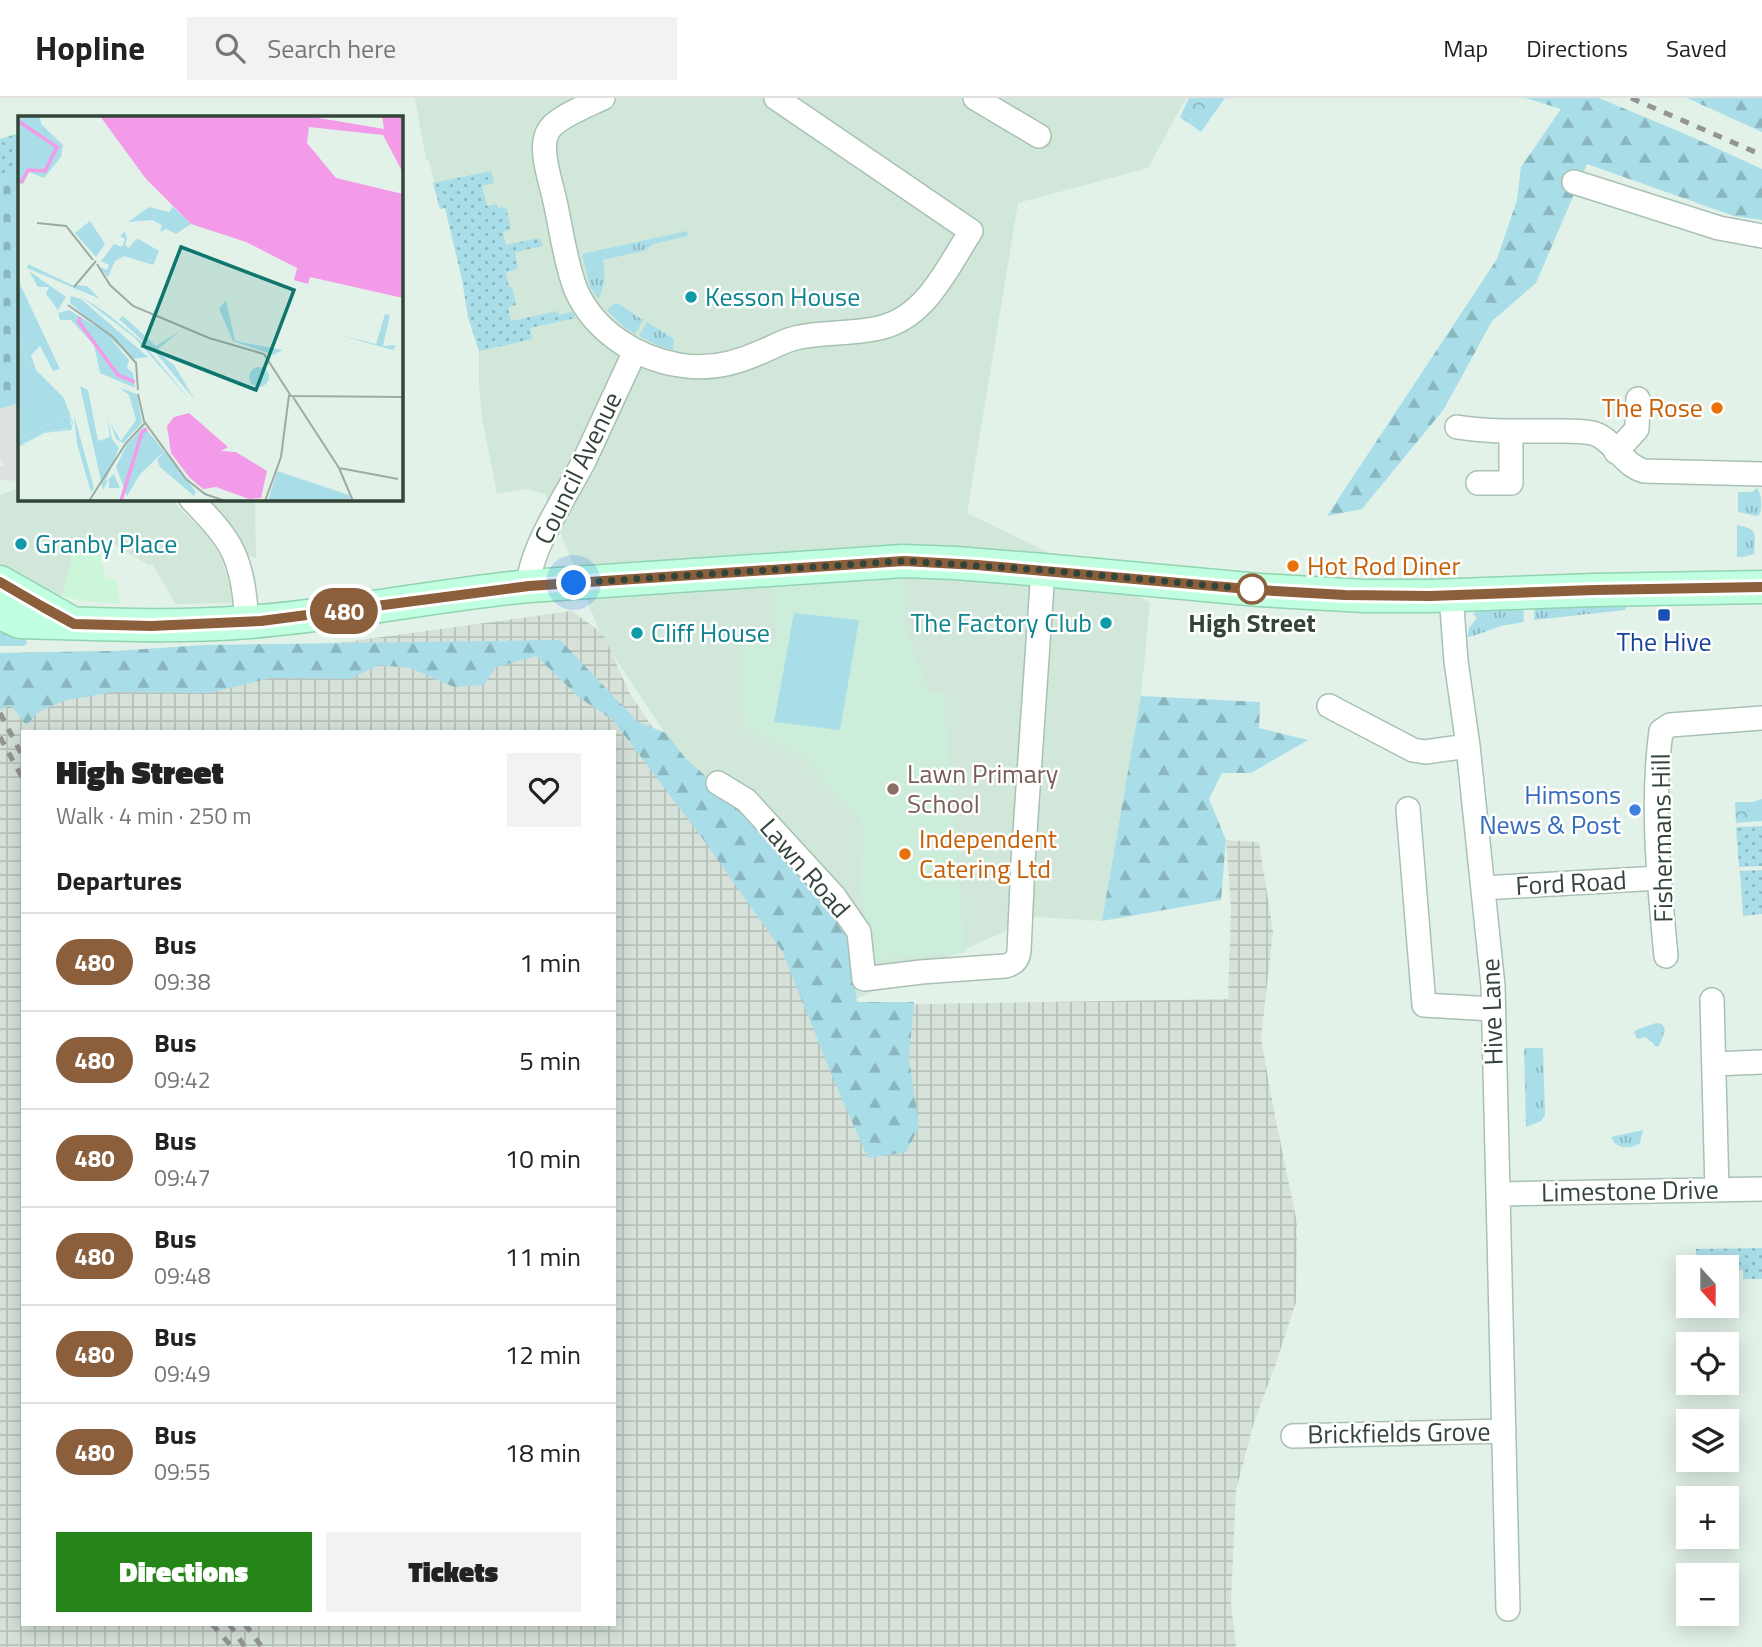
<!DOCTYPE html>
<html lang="en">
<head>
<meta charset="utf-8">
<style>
  :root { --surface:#fff; --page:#f2f2f2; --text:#222; --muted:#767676; --line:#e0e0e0; --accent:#268519 }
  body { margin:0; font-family:"Titillium Web",sans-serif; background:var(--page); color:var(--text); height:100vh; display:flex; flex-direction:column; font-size:26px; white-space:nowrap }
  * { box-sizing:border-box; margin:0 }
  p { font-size:23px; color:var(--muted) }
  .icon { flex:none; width:38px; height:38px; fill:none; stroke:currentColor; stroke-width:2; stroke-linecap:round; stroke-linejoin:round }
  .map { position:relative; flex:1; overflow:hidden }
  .details { position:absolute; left:21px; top:632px; width:595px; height:896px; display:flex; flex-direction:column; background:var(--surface); border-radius:0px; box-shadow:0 4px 18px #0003 }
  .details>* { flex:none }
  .badge { padding:0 14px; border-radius:23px; font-size:24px; line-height:46px }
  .needle { width:46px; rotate:159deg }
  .controls { position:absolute; left:1676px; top:1157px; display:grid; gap:14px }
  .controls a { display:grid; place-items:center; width:63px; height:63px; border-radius:0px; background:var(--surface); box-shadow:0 4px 18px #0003; font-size:35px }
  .you { position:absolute; width:35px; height:35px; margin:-18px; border:5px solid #fff; border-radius:50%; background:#1a73e8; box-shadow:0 0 0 10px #1a73e833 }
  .map>.badge { position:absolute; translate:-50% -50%; box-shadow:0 0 0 4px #fff }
  h2 { padding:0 35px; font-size:26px; line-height:63px }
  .round { display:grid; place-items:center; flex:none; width:74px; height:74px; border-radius:0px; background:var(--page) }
  .headline { display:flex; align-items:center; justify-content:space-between; height:119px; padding:0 35px }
  h1 { font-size:33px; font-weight:800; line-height:52px }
  .action { display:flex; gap:14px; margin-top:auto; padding:14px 35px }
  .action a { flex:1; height:80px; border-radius:0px; background:var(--accent); color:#fff; font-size:28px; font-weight:800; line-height:80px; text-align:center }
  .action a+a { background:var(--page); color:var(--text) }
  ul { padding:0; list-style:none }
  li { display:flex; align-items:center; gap:21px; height:98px; padding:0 35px; border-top:2px solid var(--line) }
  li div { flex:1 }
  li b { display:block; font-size:26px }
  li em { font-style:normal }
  li .badge { min-width:77px; font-weight:700; text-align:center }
  header { display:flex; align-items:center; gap:42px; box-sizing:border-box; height:98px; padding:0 35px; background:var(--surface); border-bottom:2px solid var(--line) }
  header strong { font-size:33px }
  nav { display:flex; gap:38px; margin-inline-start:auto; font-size:24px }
  .search { width:490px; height:63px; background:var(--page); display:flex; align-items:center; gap:18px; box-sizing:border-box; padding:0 24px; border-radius:0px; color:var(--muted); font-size:26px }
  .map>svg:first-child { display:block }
  .residential { fill:#d1e7da }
  .commercial { fill:#ccf6d9 }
  .industrial { fill:url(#industrial-grid); fill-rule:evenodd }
  .education { fill:#ccedda }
  .grass { fill:url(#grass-tufts) }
  .forest { fill:url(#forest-firs) }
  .cemetery { fill:url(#cemetery-stones) }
  .park { fill:url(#park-crowns) }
  .garden { fill:url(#garden-dots) }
  .pitch { fill:#a9dee9 }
  .parking { fill:#dce3de }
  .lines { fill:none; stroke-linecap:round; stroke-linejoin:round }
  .minor-casing { stroke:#a8c1b2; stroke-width:26 }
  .secondary-casing { stroke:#90d4b0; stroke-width:35 }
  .minor { stroke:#fff; stroke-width:23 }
  .secondary { stroke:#c0ffdf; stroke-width:32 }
  .rail { stroke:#949494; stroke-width:5; stroke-dasharray:9 9; stroke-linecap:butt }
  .line-casing { stroke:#fff; stroke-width:16 }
  .line { stroke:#8b5e3c; stroke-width:10 }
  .walk { stroke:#334439; stroke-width:7; stroke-dasharray:0 12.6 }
  .culture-dot { fill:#0f9aa8; stroke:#fff; stroke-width:2.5 }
  .food-dot { fill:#e8710a; stroke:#fff; stroke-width:2.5 }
  .stop-dot { fill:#fff; stroke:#8b5e3c; stroke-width:3.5 }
  .transit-dot { fill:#1a4fb4; stroke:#fff; stroke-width:2.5 }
  .education-dot { fill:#8d6e63; stroke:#fff; stroke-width:2.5 }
  .shop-dot { fill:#3f7fe0; stroke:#fff; stroke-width:2.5 }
  .labels { text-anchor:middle; stroke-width:5; stroke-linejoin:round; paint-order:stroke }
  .culture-label { font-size:26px; fill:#0d838f; stroke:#fff; text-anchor:start }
  .food-label { font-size:26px; fill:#c56008; stroke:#fff; text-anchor:start }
  .street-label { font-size:26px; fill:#334439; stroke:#fff }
  .stop-label { font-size:26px; font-weight:bold; fill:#334439; stroke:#fff }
  .transit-label { font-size:26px; fill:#164399; stroke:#fff }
  .education-label { font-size:26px; fill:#785e54; stroke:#fff; text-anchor:start }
  .shop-label { font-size:26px; fill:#366cbe; stroke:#fff; text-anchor:end }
  .inset-river { fill:none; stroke:#f39be8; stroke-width:3.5 }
  .inset-road { fill:none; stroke:#9daca3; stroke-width:2 }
  .view { fill:#0f766e; fill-opacity:0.15; stroke:#0f766e; stroke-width:3.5 }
  .inset-edge { fill:none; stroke:#334439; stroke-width:3.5 }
</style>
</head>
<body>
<header>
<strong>Hopline</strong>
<div class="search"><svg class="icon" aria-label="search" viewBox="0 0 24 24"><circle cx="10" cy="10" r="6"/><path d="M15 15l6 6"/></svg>Search here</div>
<nav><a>Map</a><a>Directions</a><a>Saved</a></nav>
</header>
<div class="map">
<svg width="1762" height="1549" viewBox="0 0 1762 1549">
  <defs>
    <pattern id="industrial-grid" width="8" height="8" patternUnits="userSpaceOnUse" patternTransform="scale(1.75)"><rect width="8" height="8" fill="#d5e1d9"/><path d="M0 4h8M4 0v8" fill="none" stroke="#b7c2bb"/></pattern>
    <pattern id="grass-tufts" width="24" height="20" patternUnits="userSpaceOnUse" patternTransform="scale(1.75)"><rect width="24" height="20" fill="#a9dee9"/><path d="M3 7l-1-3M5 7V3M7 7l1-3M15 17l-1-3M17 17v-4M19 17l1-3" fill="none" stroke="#8ab6be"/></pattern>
    <pattern id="forest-firs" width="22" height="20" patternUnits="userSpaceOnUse" patternTransform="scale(1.75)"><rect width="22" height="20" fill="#a9dee9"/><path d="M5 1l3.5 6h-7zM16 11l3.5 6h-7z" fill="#8ab6be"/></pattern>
    <pattern id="cemetery-stones" width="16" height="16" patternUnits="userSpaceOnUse" patternTransform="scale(1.75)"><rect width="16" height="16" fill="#a9dee9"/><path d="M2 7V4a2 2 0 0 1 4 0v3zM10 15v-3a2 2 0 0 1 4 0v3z" fill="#8ab6be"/></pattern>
    <pattern id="park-crowns" width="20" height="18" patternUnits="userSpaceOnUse" patternTransform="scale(1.75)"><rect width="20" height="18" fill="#a9dee9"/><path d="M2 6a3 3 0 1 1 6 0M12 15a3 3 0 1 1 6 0" fill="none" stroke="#8ab6be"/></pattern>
    <pattern id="garden-dots" width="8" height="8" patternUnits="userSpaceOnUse" patternTransform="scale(1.75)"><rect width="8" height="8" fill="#a9dee9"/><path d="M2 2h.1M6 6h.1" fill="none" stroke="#8ab6be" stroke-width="1.8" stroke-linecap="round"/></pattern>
  </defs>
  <rect width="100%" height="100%" fill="#e3f2e9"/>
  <path class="residential" d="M415 0H1186L1148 70 1018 105 967 415 1150 504 1141 598 1102 823 1036 819 845 906 603 542 545 396 527 391 497 396 482 321 479 288V253L468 219 462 181 445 110 440 111 429 62H426Z
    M19 390V401H172L180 411 206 436 221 459 230 486 232 505 176 506 152 466 149 467 107 442 75 449 62 498 38 491 0 470V397Z
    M201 401H255L256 460 247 457Z"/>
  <path class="commercial" d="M97 444 106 481 116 480 120 506 84 503 62 498 75 448Z"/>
  <path class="industrial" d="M572 513 603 536 630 596 674 661 856 907 1228 901 1231 809 1226 742 1259 744 1273 833 1261 941 1275 1018 1297 1125 1296 1204 1277 1262 1254 1324 1236 1393 1231 1504 1236 1549H0V555L302 550ZM23 634H614V1526H23Z"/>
  <path class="education" d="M906 481 904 525 929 595H944L965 855 871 862 861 795 862 723 804 660 745 629 743 542 777 541 774 489Z"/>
  <path class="grass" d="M687 133 688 138 653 146 646 152 603 162C605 176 606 188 598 201L590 189 582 156Z
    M614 206H619L643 222 635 236 623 228 607 212Z
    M647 224 674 241 673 252 659 248 639 238Z
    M1757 390C1762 397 1762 408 1760 416L1757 418 1738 414V394H1752Z
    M1737 427C1759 431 1755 436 1754 456L1743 459H1737Z
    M1594 504 1626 509 1625 512 1534 522 1535 506Z
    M1523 507 1524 524 1501 528 1473 538 1467 539 1469 530 1477 520 1473 516C1486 507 1507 509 1523 507Z
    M0 532 26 541 27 546 23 548H0Z
    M1656 925 1662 926 1665 931 1661 944 1658 949 1654 948V946L1645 939 1637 941 1634 934 1636 932Z
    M1524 950H1543L1545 1017 1541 1023 1526 1029Z
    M1643 1032 1640 1045C1629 1052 1616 1051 1611 1039Z"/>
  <path class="forest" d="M1525 0H1599L1690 38 1762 71V122L1734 118 1587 66 1536 185 1492 223 1444 311 1362 411 1327 418 1497 161 1517 102 1521 69 1561 11Z
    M1687 0H1762V34Z
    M560 542 638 624 666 635 686 661 754 720 836 817 848 837 857 904H914L909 961 919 1029 906 1054 868 1060 835 985 782 853 706 745 613 622 580 600 536 558 496 569 484 587 454 589 410 570 378 567 350 581 271 580 209 595 113 594 66 602 40 613 26 627 11 607 0 612V555L114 553 204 547Z
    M1141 598 1260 604 1259 630 1308 642 1251 675H1222L1209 701 1226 742 1221 802 1102 823Z"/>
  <path class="cemetery" d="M19 77V305L0 311V82Z"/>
  <path class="park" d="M1189 0H1225L1201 34 1180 19Z
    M1762 701V723L1736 725 1735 704H1753Z"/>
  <path class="garden" d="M19 35V77L0 82V41Z
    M491 73 494 85 482 88 487 108 497 106 498 110 506 109 511 131 503 134 506 147 540 140 543 148 515 154 518 171 506 174 509 189H512L516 207 508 209 511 223 558 213 559 217 572 214 576 220 530 230 532 241 479 253 468 219 462 181 445 110 440 111 433 85Z
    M1762 728V768L1739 769 1736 729Z
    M1762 772V816L1743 818 1740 773Z
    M1762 1150V1181H1743V1172H1727V1169H1696V1151Z"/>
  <path class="pitch" d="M794 515 859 522 840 632 774 624Z"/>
  <path class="parking" d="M19 305V381L11 383 0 381V369L4 366 0 361V311Z"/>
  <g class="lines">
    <defs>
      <path id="minor" d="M603 0C589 7 557 19 549 32 538 48 550 81 554 99 561 128 565 165 576 192 594 233 636 260 679 267 707 272 735 266 761 254 774 249 786 241 800 239 826 234 853 236 879 230 926 220 947 170 971 133L776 0
        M975 0 1039 38
        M1574 84 1719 130 1762 138
        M1457 329C1488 334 1517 333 1549 333 1563 333 1578 332 1592 335 1612 339 1622 367 1644 373L1762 376
        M1616 354 1637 331 1638 301
        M1478 385H1511V333
        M191 401C205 416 220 430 230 448 243 471 245 499 247 524
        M529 488C527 455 569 393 585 361 602 325 618 289 635 253
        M1451 497 1456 563 1468 648 1493 888 1508 1511
        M1329 608 1413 652 1425 654 1468 648
        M718 685 746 702 834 798 859 834 864 881 921 874 1005 868C1014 866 1018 862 1019 853L1023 763 1043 472
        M1408 711 1424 907 1493 911
        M1483 790 1659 780
        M1666 858C1659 784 1651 707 1661 633L1670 627 1762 620
        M1712 902 1717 1092
        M1714 966 1762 964
        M1498 1096 1762 1091
        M1293 1338 1504 1333"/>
      <path id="secondary" d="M0 484 67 522
        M0 515 20 524C96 526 172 530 249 524 343 517 435 497 529 488L903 463 955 465 1043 472 1259 492 1364 498H1430L1594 492 1762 489"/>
    </defs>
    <use href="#minor" class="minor-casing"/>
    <use href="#secondary" class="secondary-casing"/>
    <use href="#minor" class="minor"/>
    <use href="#secondary" class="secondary"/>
    <path class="rail" d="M1631 0 1762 57
      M0 615 23 659
      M0 639 23 681
      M212 1526 232 1549
      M229 1526 245 1549
      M245 1526 262 1549"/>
  </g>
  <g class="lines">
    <defs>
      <path id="line" d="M0 484 43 509 74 526 151 528 261 523 529 488 904 463 977 467 1259 492 1345 497 1430 498 1594 492 1762 489"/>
    </defs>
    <use href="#line" class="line-casing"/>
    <use href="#line" class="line"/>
    <path class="walk" d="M574 485 904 463 1043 472 1259 492 1252 491"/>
  </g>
  <g class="culture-dot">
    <circle cx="691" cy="199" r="7"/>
    <circle cx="21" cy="446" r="7"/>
    <circle cx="1106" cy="525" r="7"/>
    <circle cx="637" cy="535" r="7"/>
  </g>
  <g class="food-dot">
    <circle cx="1717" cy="310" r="7"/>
    <circle cx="1293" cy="468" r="7"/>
    <circle cx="905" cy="756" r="7"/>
  </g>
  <circle class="stop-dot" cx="1252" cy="491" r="14"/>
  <rect class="transit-dot" x="1657" y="510" width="14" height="14" rx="3.5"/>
  <circle class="education-dot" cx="893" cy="691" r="7"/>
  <circle class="shop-dot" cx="1635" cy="712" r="7"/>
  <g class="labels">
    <g class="culture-label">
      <text x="705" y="208">Kesson House</text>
      <text x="35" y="455">Granby Place</text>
      <text x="1092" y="534" text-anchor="end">The Factory Club</text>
      <text x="651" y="544">Cliff House</text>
    </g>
    <g class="food-label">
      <text x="1703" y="319" text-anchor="end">The Rose</text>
      <text x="1307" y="477">Hot Rod Diner</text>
      <text x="919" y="750">Independent<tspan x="919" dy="30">Catering Ltd</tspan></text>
    </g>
    <g class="street-label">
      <text transform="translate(578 370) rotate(-64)" y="9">Council Avenue</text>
      <text transform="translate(1662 740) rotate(-91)" y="9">Fishermans Hill</text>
      <text transform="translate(805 770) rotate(49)" y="9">Lawn Road</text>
      <text transform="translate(1571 785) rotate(-3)" y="9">Ford Road</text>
      <text transform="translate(1492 914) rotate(-92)" y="9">Hive Lane</text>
      <text transform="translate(1630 1093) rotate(-1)" y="9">Limestone Drive</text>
      <text transform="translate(1399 1335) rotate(-1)" y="9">Brickfields Grove</text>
    </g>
    <g class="stop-label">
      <text x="1252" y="534">High Street</text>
    </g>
    <g class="transit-label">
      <text x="1664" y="553">The Hive</text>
    </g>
    <g class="education-label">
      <text x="907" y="685">Lawn Primary<tspan x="907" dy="30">School</tspan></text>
    </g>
    <g class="shop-label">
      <text x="1621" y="706">Himsons<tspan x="1621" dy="30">News &amp; Post</tspan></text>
    </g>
  </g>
  <g transform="translate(18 18)">
    <rect width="385" height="385" fill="#e3f2e9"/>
    <path d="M131 91 151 96 155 91 173 108 158 118 148 113 142 116 144 109 134 104 110 106ZM119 122 141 135 137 145 115 135ZM11 155 48 181 40 194 28 178 31 171H20ZM0 164 42 253 35 255 22 230 13 239 18 254 46 282 55 307 53 314 26 317 0 332 26 316 50 313 54 308 52 298 12 251 0 215ZM51 194 87 216 111 244 109 252 115 257 117 272 82 257 76 229 53 204H42L40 197ZM367 198 372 199 365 230 378 229 375 234 317 218 358 228ZM62 270 70 274 80 325 92 321 89 299 94 323 101 332 87 366 96 358 102 372H91V363L85 374ZM102 272 119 278 124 307 105 327 98 323 93 308 103 325 118 304 111 279ZM56 299 76 372 73 376 59 328ZM148 336 178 376 176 380 142 351 139 343Z" fill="#a9dee9"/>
    <path d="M107 115 109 123 107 129 111 132 118 123 116 135 137 145 135 149 106 140 97 145 90 161 81 151 89 154 91 149 83 145 96 128 104 131 107 123 102 120ZM10 148 54 169 69 170 82 183 9 152ZM53 180 63 183 130 241 116 243 52 187ZM62 180 87 196 124 226 171 283 117 222ZM208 184 217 225 265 234 255 239 215 225 201 193ZM105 200 138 230 163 214 138 235 156 249 177 284 137 236 101 203ZM52 298 53 312 26 316 0 331V324ZM126 311 143 331 142 340 130 344 109 380 98 351 109 328Z" fill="#a9dee9"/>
    <path d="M143 331 147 337 130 344 109 380 102 357 111 339Z" fill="#a9dee9"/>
    <path d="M231 261a10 10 0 1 1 20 0a10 10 0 1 1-20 0Z" fill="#a9dee9"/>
    <path d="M0 0H22L23 8 45 29 43 41 26 62 11 56 5 68 0 67ZM0 215 12 251 44 282 52 298 0 324ZM137 335 142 338 139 342 115 365 104 367 109 352ZM259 355 331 379 333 385H250Z" fill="#a9dee9"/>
    <path d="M72 105 87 128 78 141 57 117Z" fill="#a9dee9"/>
    <path d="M82 0H289L366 13 364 0H385V57L365 19 291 11 289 27 318 62 385 78V182L292 161 290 168 276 164 279 152 228 126 173 108 128 63ZM171 297 210 331 203 335 218 336 249 355 243 382 231 383 198 371 185 373 171 361 153 337 149 310 156 301Z" fill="#f39be8"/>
    <path class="inset-river" d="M0 5 39 31 27 55 10 54 3 67M62 201 61 206 100 259 117 266M103 385 124 316 129 313"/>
    <path class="inset-road" d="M19 107 48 110 75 144M79 148 92 169 115 190 191 222 246 238 273 280 385 281M56 171 78 145M50 189 95 221 118 247 120 274M120 278 126 305 168 363 187 378 207 385M275 281 321 352 335 385M321 352 380 363M71 385 108 327 128 306M247 385 263 341 271 279"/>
    <path class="view" d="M163 131 276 174 238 274 125 230Z"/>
    <rect width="385" height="385" class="inset-edge"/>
  </g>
</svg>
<div class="controls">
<a><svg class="needle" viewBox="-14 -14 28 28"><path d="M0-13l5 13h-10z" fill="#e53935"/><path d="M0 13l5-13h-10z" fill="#767676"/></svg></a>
<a><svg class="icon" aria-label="locate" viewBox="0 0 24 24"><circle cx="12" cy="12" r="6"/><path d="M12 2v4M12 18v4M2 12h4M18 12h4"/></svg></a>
<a><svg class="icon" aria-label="layers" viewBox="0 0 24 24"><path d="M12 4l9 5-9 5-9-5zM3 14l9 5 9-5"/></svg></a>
<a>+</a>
<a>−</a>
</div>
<div class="you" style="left:574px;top:485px"></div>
<b class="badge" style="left:344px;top:513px;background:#8b5e3c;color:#fff">480</b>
<section class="details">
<div class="headline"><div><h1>High Street</h1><p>Walk · 4 min · 250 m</p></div><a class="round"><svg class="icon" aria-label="heart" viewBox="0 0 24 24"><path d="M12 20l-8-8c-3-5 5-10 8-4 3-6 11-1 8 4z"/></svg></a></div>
<h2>Departures</h2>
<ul>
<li><span class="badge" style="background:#8b5e3c;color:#fff">480</span><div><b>Bus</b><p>09:38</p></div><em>1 min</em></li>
<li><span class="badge" style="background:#8b5e3c;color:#fff">480</span><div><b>Bus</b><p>09:42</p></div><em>5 min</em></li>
<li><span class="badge" style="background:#8b5e3c;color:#fff">480</span><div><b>Bus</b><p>09:47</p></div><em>10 min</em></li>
<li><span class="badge" style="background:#8b5e3c;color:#fff">480</span><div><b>Bus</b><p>09:48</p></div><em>11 min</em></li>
<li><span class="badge" style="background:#8b5e3c;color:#fff">480</span><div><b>Bus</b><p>09:49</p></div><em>12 min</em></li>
<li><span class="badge" style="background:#8b5e3c;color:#fff">480</span><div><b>Bus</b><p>09:55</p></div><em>18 min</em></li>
</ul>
<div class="action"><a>Directions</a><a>Tickets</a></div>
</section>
</div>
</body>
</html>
